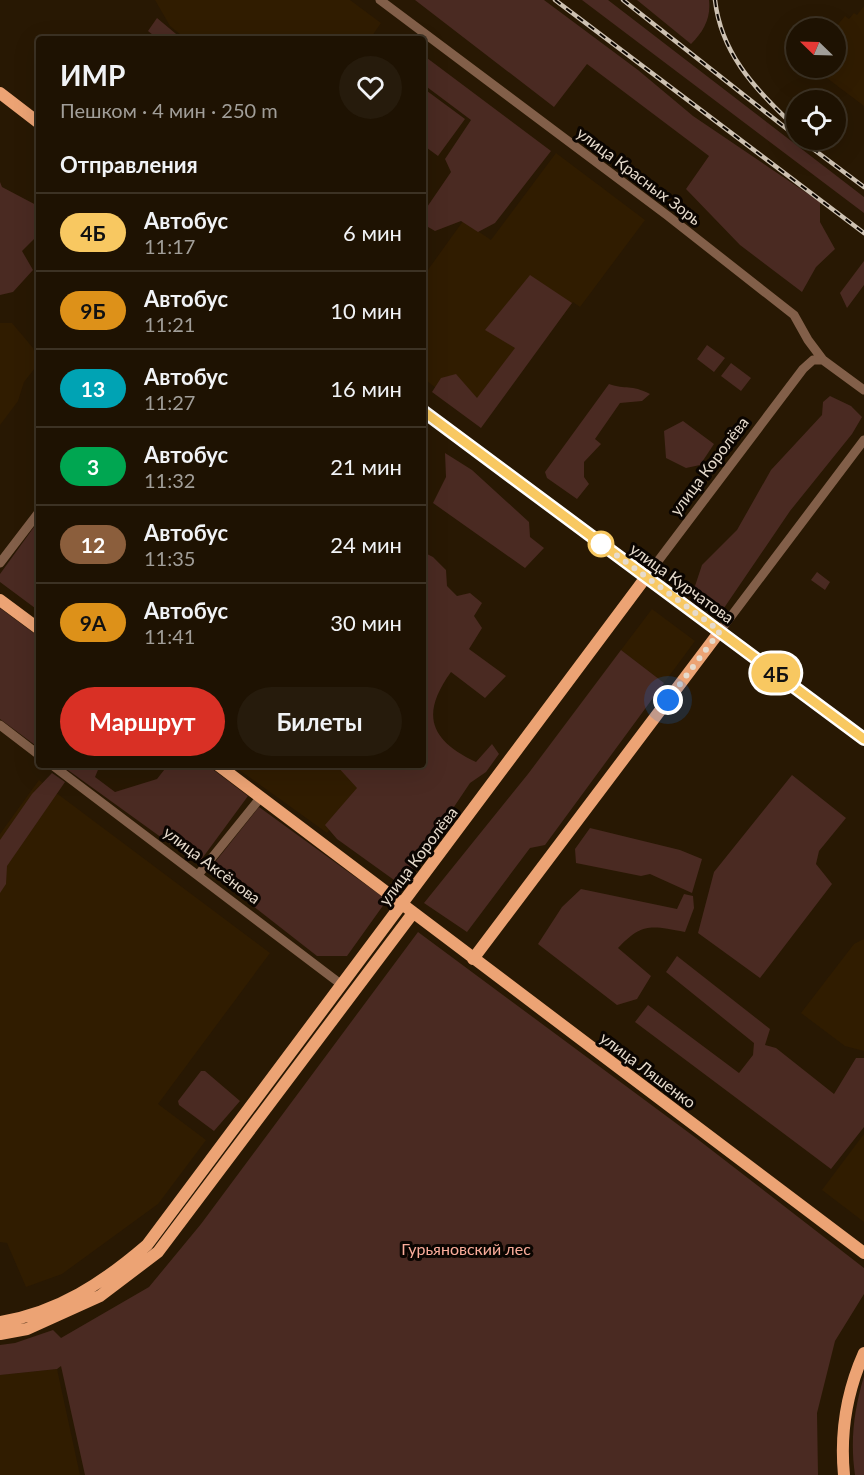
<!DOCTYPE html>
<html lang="ru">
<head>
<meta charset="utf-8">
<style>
  :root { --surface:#1e1202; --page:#261b0c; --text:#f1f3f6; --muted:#a19e99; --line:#3c3224; --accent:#d93025 }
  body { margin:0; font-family:Lato,sans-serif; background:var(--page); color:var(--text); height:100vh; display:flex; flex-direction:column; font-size:22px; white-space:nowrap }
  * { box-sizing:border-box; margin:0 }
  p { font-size:20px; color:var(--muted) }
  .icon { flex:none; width:33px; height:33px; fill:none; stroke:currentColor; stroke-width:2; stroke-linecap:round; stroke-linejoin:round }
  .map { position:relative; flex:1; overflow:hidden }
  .sheet { position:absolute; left:36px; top:36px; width:390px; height:732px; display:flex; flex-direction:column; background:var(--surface); border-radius:6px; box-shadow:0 6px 24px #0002,0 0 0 2px var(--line) }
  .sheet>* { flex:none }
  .badge { padding:0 12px; border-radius:20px; font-size:21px; line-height:39px }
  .needle { width:39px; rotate:293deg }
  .controls { position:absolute; left:786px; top:18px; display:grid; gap:12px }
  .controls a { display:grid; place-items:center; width:60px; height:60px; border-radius:50%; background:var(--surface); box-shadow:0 6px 24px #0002,0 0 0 2px var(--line); font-size:30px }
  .you { position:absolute; width:30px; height:30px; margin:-15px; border:4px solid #fff; border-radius:50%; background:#1a73e8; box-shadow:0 0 0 9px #1a73e833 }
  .map>.badge { position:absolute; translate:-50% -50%; box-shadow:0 0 0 3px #fff }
  h2 { padding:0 24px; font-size:22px; line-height:54px }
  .round { display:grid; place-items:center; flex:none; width:63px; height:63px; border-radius:32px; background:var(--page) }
  .overview { display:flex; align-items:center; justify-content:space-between; height:102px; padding:0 24px }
  h1 { font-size:28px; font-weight:700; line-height:45px }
  .button { display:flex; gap:12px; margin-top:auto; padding:12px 24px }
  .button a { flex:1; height:69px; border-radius:36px; background:var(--accent); color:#fff; font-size:24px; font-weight:700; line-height:69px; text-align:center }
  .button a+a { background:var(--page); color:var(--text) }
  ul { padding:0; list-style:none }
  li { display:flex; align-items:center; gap:18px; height:78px; padding:0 24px; border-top:2px solid var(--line) }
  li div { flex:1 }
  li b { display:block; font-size:22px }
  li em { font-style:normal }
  li .badge { min-width:66px; font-weight:700; text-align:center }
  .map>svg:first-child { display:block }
  .built { fill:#301c00 }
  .green { fill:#4a2a22 }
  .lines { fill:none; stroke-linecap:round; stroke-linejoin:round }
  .minor { stroke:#825f49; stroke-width:9 }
  .major { stroke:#eca374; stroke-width:12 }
  .rail-casing { stroke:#cdc1b2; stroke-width:4.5 }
  .rail { stroke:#0b0501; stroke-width:2; stroke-dasharray:7; stroke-linecap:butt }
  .line-casing { stroke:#fff; stroke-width:14 }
  .line { stroke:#f8c861; stroke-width:9 }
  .walk { stroke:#e6dbcd; stroke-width:6; stroke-dasharray:0 10.8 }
  .stop-dot { fill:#fff; stroke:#f8c861; stroke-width:3 }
  .labels { text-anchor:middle; stroke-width:6; stroke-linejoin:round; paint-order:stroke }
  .street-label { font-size:16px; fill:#e6dbcd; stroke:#0b0501 }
  .park-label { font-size:16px; fill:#faac9a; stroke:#0b0501 }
</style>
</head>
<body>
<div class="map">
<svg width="864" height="1475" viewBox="0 0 864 1475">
  <rect width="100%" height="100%" fill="#281803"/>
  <path class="built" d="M155 0H350L381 23 370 39H186L170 26Z
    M864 6V106L815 69 836 68 835 28 845 16 849 19 854 13 857 15Z
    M556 153 645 220 580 307 573 302 481 423 423 378 425 274 463 221 491 240Z
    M0 323H12L33 348 39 363 24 382 18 401 0 425Z
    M652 609 695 641 664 683 621 650Z
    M241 765H338L364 783 327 833 238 769Z
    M39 780 270 953 158 1104 206 1140 158 1204 62 1274 26 1287 7 1243 0 1242V834Z
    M864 939V1051L845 1046 801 1013 854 944Z
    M864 1134V1222L822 1190Z
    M57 1369 80 1475H0V1375Z"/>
  <path class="green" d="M415 0H544L638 70 693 116 820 202V222L835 249 816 267 802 292 740 245 686 189 709 156 587 64 554 107Z
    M582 0H608L864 197V213Z
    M637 0H709C711 18 704 31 691 44Z
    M157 18 182 39H158L148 31Z
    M423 55 551 151 495 223 478 232 461 221 435 231 423 224 425 210 451 172 445 159 471 120 423 84Z
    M423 88 465 119 438 156 423 145Z
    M0 182 2 187 38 206 39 234 22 251 33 270 13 292 0 295Z
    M864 261V285L847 308 840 293Z
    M530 275 572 303 481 428 432 392 441 378 456 374 477 398 515 348 485 330Z
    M707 345 725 358 714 372 697 359Z
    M731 363 751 378 741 391 721 376Z
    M609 384C626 390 631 384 650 394L642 401 620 403 595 439 601 444 584 462V477L589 484 577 499 547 478 545 472Z
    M830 396 851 406 862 417 852 434 790 511 724 608 694 589 702 565 737 530 771 470 822 415 823 402Z
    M683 421 714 444 700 465 686 468 666 458 664 431Z
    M445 453 472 470 529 522 530 537 544 548 525 568 433 503 446 477Z
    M39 520V611L0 582V574Z
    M423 552 433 557 446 570 447 586 457 596 470 593 482 603 474 616 482 628 469 649 506 676 485 698 451 672C420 715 430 740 476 762L492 744 499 754 486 772 470 783 409 874 394 880 337 839 325 825 357 788 336 765H423Z
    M817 572 830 582 825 590 811 580Z
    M0 608 39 637V748L0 719Z
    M621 650 664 683 545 845 530 848 467 932 424 903 528 774Z
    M61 765H100L95 777 115 792 157 779 168 765H207L248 796 198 864Z
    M52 773 65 782 7 866 6 884 0 893V840L32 794Z
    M792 775 846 818 819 851 816 864 832 884 760 978 698 933 714 872Z
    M259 807 387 900 347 956H317L208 871Z
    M590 828 680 850 702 859 692 893 650 874 641 876 576 863 575 849Z
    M581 889 677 909 684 894 693 896 694 908 685 932C651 926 643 922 618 948L651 976 637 999 617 1005 538 944 562 907Z
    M418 932 696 1138 864 1268V1294L835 1341 817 1413 818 1475H85L61 1366 57 1369 0 1375V1345L15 1343 53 1330 61 1338 149 1287 201 1224Z
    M677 956 770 1029 765 1045 776 1048 834 1094 856 1058H864V1127L831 1169 635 1022 648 1005 739 1073 753 1055 754 1043 666 972Z
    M201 1071H205L240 1101 214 1131 179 1105 178 1101Z
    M864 1376V1475H855C850 1440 854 1410 864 1376Z"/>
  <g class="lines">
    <path class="minor" d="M380 0 668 216 794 315 808 340 823 360 864 390
      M0 563 39 512
      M646 577 803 369 813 360H823
      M720 631 864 440
      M0 725 39 755
      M52 765 342 985
      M198 875 261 797"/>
    <path class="major" d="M0 93 39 123
      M423 411 864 739
      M0 600 39 629
      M218 765 864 1253
      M473 959 720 631
      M0 1322C58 1313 104 1282 147 1245L646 577
      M0 1334 27 1329 100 1296 158 1252 413 913
      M844 1475C840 1433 847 1391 864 1353"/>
    <defs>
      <path id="rail" d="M555 0 864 233
        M623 0 796 136
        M715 0C721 52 753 87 790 122
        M801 140 864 187"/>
    </defs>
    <use href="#rail" class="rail-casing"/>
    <use href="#rail" class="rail"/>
  </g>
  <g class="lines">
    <defs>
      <path id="line" d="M423 411 864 739"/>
    </defs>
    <use href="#line" class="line-casing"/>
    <use href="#line" class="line"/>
    <path class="walk" d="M601 544 596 540 720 631 668 700"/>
  </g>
  <circle class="stop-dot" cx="601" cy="544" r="12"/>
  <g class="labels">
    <g class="street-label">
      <text transform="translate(639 176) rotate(37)" y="6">улица Красных Зорь</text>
      <text transform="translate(709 466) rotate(-53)" y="6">улица Королёва</text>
      <text transform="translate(682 583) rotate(36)" y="6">улица Курчатова</text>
      <text transform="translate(418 856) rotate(-53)" y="6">улица Королёва</text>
      <text transform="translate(212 865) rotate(37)" y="6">улица Аксёнова</text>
      <text transform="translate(648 1070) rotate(37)" y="6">улица Ляшенко</text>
    </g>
    <g class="park-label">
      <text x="466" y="1255">Гурьяновский лес</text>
    </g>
  </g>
</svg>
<div class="controls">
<a><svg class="needle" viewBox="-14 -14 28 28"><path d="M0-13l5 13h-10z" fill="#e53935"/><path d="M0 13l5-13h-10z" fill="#a19e99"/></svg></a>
<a><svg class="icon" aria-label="locate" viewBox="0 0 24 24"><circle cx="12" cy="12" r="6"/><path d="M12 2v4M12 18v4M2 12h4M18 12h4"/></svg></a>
</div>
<div class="you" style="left:668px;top:700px"></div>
<b class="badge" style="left:776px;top:673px;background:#f8c861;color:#111">4Б</b>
<section class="sheet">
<div class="overview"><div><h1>ИМР</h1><p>Пешком · 4 мин · 250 m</p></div><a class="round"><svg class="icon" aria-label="heart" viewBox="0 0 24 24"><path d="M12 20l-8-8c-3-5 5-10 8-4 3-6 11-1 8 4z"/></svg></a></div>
<h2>Отправления</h2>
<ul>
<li><span class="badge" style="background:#f8c861;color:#111">4Б</span><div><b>Автобус</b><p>11:17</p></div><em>6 мин</em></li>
<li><span class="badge" style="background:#dd9119;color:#111">9Б</span><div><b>Автобус</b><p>11:21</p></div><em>10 мин</em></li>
<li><span class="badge" style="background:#00a3b4;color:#fff">13</span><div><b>Автобус</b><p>11:27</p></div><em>16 мин</em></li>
<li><span class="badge" style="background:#00a651;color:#fff">3</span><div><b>Автобус</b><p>11:32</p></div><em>21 мин</em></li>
<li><span class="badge" style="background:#8b5e3c;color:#fff">12</span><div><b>Автобус</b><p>11:35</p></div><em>24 мин</em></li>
<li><span class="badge" style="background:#dd9119;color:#111">9А</span><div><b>Автобус</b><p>11:41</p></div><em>30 мин</em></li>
</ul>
<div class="button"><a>Маршрут</a><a>Билеты</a></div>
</section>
</div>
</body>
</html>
